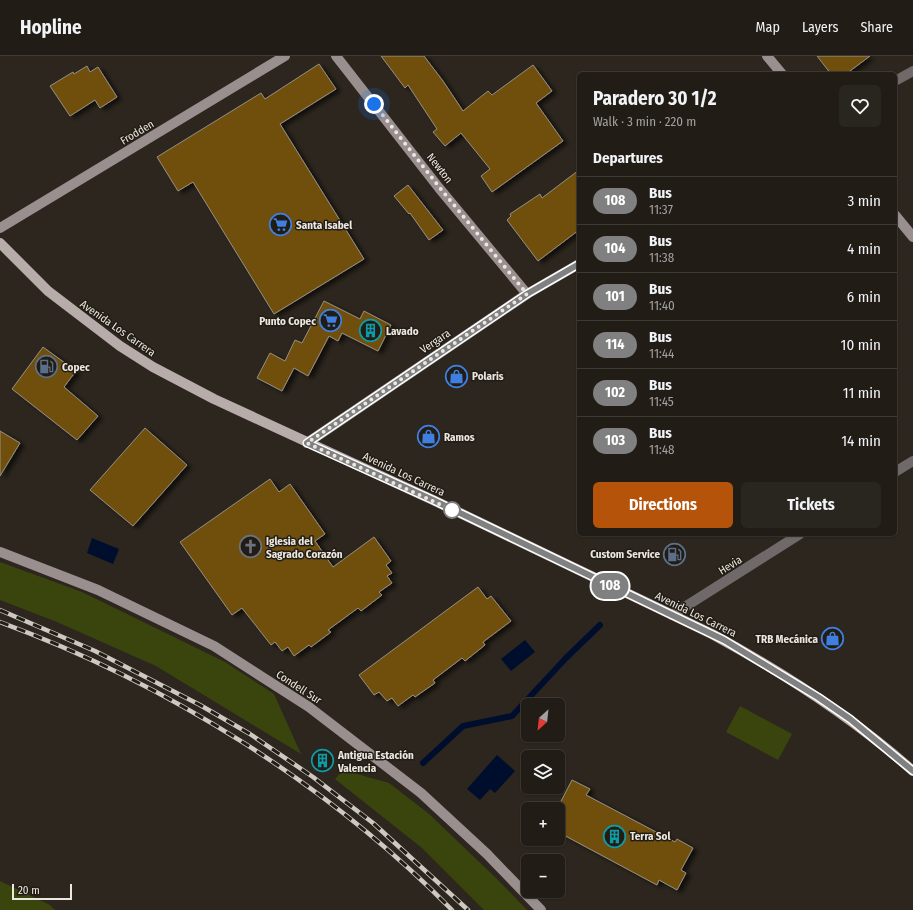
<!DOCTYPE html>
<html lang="en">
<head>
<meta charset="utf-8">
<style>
  :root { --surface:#211c16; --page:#29251f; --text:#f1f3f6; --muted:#a2a1a1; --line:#3e3a35; --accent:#b45309 }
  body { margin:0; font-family:"Fira Sans Condensed",sans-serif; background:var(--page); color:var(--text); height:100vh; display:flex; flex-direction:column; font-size:15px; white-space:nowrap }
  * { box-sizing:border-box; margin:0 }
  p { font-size:13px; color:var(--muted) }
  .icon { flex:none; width:22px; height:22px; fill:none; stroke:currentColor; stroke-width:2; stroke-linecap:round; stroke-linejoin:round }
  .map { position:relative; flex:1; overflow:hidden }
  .sheet { position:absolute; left:577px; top:16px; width:320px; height:464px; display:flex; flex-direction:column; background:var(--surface); border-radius:6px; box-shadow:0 1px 3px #0004,0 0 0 1px var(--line) }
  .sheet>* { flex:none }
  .badge { padding:0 8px; border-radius:13px; font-size:14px; line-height:26px }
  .needle { width:26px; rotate:207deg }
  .controls { position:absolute; left:521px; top:642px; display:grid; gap:8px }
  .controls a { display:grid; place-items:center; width:44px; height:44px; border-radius:6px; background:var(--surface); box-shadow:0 1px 3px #0004,0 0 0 1px var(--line); font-size:20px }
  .scale { position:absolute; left:12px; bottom:10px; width:60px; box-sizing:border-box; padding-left:4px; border:2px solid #ebe7e1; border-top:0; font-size:11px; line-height:14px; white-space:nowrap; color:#ebe7e1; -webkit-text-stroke:3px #221d14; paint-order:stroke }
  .you { position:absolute; width:20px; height:20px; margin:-10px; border:3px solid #fff; border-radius:50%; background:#1a73e8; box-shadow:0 0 0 6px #1a73e833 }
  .map>.badge { position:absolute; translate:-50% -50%; box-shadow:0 0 0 2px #fff }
  h2 { padding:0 16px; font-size:15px; line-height:36px }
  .round { display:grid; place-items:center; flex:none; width:42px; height:42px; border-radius:6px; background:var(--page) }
  .summary { display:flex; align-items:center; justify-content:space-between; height:68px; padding:0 16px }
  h1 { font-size:19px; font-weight:700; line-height:30px }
  .action { display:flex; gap:8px; margin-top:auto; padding:8px 16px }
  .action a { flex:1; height:46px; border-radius:6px; background:var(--accent); color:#fff; font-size:16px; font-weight:700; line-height:46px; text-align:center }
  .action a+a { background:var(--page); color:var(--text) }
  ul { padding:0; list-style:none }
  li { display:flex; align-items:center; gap:12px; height:48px; padding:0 16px; border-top:1px solid var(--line) }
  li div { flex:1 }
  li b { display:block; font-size:15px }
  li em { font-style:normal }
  li .badge { min-width:44px; font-weight:700; text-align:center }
  header { display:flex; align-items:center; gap:24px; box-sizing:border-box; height:56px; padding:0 20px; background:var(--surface); border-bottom:1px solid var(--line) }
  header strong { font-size:19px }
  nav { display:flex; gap:22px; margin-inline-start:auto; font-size:14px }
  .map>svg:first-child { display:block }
  .green { fill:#3a450e }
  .water { fill:#000e2d }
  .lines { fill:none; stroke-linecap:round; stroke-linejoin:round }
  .stream { stroke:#000e2d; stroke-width:6 }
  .building { fill:#70500e; stroke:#968f84; filter:url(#shadow) }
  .street { stroke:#706969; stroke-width:10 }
  .secondary { stroke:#998f8e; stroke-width:10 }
  .primary { stroke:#b8acab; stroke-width:10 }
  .rail-casing { stroke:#cdc8c2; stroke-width:4.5 }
  .rail { stroke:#221d14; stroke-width:3; stroke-dasharray:9; stroke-linecap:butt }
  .line-casing { stroke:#fff; stroke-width:9 }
  .line { stroke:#808080; stroke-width:6 }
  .walk { stroke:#ebe7e1; stroke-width:4; stroke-dasharray:0 7.2 }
  .stop-dot { fill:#fff; stroke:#808080; stroke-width:2 }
  .labels { text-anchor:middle; stroke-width:3; stroke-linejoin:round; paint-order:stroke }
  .street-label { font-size:11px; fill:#ebe7e1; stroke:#221d14 }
  .poi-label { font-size:11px; font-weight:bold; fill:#ebe7e1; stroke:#221d14; text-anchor:start }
</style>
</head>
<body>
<header>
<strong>Hopline</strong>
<nav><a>Map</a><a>Layers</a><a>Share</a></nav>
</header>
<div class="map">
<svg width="913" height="854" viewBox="0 0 913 854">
  <defs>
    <filter id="shadow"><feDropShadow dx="4.5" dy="2.5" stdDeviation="2" flood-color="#0009"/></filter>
  </defs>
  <rect width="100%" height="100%" fill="#2c261e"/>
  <path class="green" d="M0 506 82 536 225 606 274 638 301 698 156 610 57 566 0 544Z
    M740 650 792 678 778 704 726 676Z
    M343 714 389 727 428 757 498 824 527 854H484L422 792 335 723Z
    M0 825 50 849 55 854H0Z"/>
  <path class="water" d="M92 482 119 493 113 508 87 497Z
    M525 584 535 596 511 615 501 603Z
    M497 699 515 715 495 737 490 733 480 744 467 733Z"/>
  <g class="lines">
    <path class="stream" d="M423 707 463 670 512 660 566 602 600 569"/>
  </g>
  <path class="building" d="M381 0H424L443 25 463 55 488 35 492 39 533 9 552 35 536 47 563 85 492 136 481 120 490 113 461 77 445 90 433 76 437 73 408 29 405 32Z
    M817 0H870L846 18H831Z
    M319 8 336 33 280 68 364 203 274 258 193 126 178 135 157 101 261 37 265 43Z
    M87 10 90 16 98 11 117 41 100 52 95 44 70 60 50 30 73 16 74 18Z
    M579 114V174L538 205 507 164 511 160 510 158 540 138 542 142Z
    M408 129 443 174 429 184 410 157 409 158 394 140Z
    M324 245 360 263 364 255 391 269 378 295 342 277 338 285 329 280 308 320 294 312 282 335 257 322 270 297 285 305 295 284 302 287Z
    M43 291 76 315 64 331 98 360 77 384 12 333Z
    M145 372 187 409 133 470 90 434Z
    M0 375 20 387 0 420Z
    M270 423 279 436 290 428 325 478 315 485 333 511 374 481 391 505 386 509 392 517 387 520 392 527 379 536 382 539 361 555 358 552 328 574 331 576 311 591 309 589 294 600 288 591 282 595 275 586 271 589 242 552 232 559 180 486Z
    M478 531 487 543 491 540 511 565 483 586 485 589 465 605 462 602 433 624 435 627 415 641 413 639 398 650 392 642 387 645 379 636 374 639 359 619Z
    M572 724 590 733 586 739 675 786 677 783 693 792 681 814 686 817 677 834 659 824 657 829 558 776V751Z"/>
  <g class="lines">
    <path class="street" d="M895 25 913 15
      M527 238 579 208
      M895 416 913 405
      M672 559 800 478"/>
    <path class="secondary" d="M767 0 782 18
      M895 159 913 181
      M0 172 285 0
      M307 387 527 238 439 132 336 0
      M0 496 98 534 214 590 309 651 421 737 487 798 541 854"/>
    <path class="primary" d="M0 187 48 235 120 290 153 311 214 343 433 444 712 578C784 617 852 661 913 715"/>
    <defs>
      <path id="rail" d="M0 554 95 595 200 649 250 678 313 721 373 767 468 854
        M0 566C166 627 328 728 452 854"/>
    </defs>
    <use href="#rail" class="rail-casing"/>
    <use href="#rail" class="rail"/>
  </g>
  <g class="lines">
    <defs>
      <path id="line" d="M579 208 527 238 307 387 433 444 724 584 818 641 850 663 913 715"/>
    </defs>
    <use href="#line" class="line-casing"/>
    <use href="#line" class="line"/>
    <path class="walk" d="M374 48 440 132 527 238 307 387 452 454"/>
  </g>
  <defs>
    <symbol id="supermarket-ring" viewBox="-11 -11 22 22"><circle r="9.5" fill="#221d14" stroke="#3f7fe0" stroke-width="1.5"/><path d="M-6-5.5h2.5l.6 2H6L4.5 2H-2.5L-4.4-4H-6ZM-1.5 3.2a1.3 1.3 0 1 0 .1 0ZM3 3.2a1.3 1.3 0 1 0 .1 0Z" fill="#3f7fe0"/></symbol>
    <symbol id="building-ring" viewBox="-11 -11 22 22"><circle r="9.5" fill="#221d14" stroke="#0f9aa8" stroke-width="1.5"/><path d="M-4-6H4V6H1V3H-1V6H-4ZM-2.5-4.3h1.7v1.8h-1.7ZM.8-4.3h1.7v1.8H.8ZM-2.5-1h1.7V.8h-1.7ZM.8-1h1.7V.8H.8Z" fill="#0f9aa8"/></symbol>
    <symbol id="fuel-ring" viewBox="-11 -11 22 22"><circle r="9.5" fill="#221d14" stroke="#5c6f8a" stroke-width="1.5"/><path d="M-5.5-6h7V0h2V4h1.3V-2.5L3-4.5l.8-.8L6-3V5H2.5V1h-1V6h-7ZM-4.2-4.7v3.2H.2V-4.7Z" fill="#5c6f8a"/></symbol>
    <symbol id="shop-ring" viewBox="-11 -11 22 22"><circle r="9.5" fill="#221d14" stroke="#3f7fe0" stroke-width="1.5"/><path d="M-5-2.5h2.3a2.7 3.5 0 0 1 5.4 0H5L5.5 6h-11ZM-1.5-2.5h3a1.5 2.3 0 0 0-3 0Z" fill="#3f7fe0"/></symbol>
    <symbol id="church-ring" viewBox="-11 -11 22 22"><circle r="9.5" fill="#221d14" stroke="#6b7280" stroke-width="1.5"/><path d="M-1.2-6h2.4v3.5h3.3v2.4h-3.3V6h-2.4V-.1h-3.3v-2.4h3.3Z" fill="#6b7280"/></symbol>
  </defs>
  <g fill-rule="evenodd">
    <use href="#supermarket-ring" x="268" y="156" width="25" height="25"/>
    <use href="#supermarket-ring" x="318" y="252" width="25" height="25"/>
    <use href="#building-ring" x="358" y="262" width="25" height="25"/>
    <use href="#fuel-ring" x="34" y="298" width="25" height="25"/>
    <use href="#shop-ring" x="444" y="308" width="25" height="25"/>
    <use href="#shop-ring" x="416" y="368" width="25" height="25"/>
    <use href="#church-ring" x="238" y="478" width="25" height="25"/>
    <use href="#fuel-ring" x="662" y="486" width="25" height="25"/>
    <use href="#shop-ring" x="820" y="570" width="25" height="25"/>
    <use href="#building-ring" x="310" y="692" width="25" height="25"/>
    <use href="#building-ring" x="602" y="768" width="25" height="25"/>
  </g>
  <circle class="stop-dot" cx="452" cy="454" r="8"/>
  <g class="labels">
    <g class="street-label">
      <text transform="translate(137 76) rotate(-31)" y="4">Frodden</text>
      <text transform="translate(440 112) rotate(52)" y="4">Newton</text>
      <text transform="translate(118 272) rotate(35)" y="4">Avenida Los Carrera</text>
      <text transform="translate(435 285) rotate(-34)" y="4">Vergara</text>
      <text transform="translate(404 418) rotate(25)" y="4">Avenida Los Carrera</text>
      <text transform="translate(730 509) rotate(-32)" y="4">Hevia</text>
      <text transform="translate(696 558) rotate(26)" y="4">Avenida Los Carrera</text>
      <text transform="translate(299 631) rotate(33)" y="4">Condell Sur</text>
    </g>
    <g class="poi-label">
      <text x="296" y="173">Santa Isabel</text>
      <text x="316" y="269" text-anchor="end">Punto Copec</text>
      <text x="386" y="279">Lavado</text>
      <text x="62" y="315">Copec</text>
      <text x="472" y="324">Polaris</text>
      <text x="444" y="385">Ramos</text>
      <text x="266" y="489">Iglesia del<tspan x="266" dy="13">Sagrado Corazón</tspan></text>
      <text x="660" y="502" text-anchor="end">Custom Service</text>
      <text x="818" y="587" text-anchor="end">TRB Mecánica</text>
      <text x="338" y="703">Antigua Estación<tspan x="338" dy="13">Valencia</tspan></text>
      <text x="630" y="784">Terra Sol</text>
    </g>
  </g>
</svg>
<div class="controls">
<a><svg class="needle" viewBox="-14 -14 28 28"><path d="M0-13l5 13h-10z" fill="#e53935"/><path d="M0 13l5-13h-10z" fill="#a2a1a1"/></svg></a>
<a><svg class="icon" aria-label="layers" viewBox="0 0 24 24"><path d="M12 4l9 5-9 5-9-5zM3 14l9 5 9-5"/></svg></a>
<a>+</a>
<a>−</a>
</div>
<div class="scale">20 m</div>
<div class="you" style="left:374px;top:48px"></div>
<b class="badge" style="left:610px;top:530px;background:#808080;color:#fff">108</b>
<section class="sheet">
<div class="summary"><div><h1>Paradero 30 1/2</h1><p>Walk · 3 min · 220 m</p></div><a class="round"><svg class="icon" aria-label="heart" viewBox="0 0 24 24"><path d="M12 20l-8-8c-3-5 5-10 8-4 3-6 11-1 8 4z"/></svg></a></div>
<h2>Departures</h2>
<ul>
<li><span class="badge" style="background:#808080;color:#fff">108</span><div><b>Bus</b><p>11:37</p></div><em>3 min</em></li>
<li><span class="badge" style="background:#808080;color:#fff">104</span><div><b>Bus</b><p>11:38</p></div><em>4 min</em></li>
<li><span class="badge" style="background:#808080;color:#fff">101</span><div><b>Bus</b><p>11:40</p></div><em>6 min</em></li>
<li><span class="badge" style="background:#808080;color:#fff">114</span><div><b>Bus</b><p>11:44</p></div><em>10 min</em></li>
<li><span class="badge" style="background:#808080;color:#fff">102</span><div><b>Bus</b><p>11:45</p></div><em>11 min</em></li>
<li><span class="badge" style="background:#808080;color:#fff">103</span><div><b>Bus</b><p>11:48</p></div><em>14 min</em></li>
</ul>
<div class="action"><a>Directions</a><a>Tickets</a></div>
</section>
</div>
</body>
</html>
